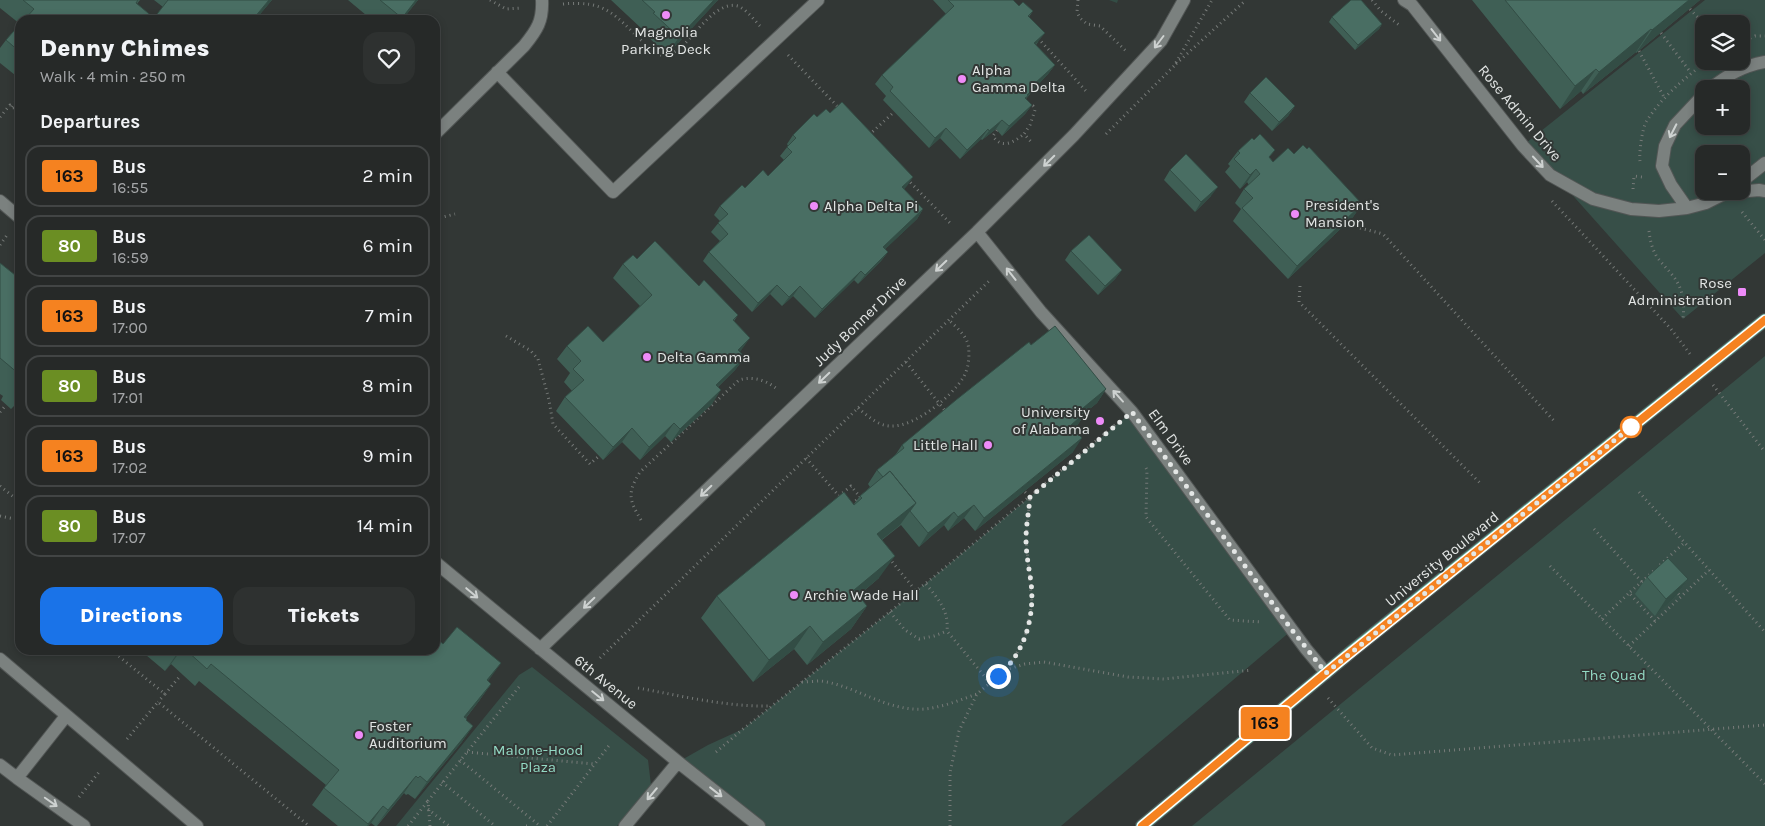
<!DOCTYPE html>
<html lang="en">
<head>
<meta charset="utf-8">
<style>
  :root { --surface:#262928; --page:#2e3130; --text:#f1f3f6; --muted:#a4a6a8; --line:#424545; --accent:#1a73e8 }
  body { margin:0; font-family:Karla,sans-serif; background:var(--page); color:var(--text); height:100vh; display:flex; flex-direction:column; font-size:19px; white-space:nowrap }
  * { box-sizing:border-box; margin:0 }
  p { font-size:16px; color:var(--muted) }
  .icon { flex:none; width:28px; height:28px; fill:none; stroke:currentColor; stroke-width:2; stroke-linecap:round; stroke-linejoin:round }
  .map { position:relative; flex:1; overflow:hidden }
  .panel { position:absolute; left:15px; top:15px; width:425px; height:640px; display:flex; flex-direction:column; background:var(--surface); border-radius:15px; box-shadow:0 2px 8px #0003,0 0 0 1px var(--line) }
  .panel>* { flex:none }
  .badge { padding:0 10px; border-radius:4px; font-size:18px; line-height:32px }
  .buttons { position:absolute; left:1695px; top:15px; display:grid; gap:10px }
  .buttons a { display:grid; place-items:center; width:55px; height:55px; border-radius:10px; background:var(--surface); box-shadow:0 2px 8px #0003,0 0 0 1px var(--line); font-size:25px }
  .you { position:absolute; width:25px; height:25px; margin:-12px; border:4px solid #fff; border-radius:50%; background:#1a73e8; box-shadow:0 0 0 8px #1a73e833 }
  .map>.badge { position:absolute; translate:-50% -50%; box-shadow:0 0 0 2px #fff }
  h2 { padding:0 25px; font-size:19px; line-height:45px }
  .round { display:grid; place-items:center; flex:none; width:52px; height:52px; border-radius:15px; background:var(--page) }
  .overview { display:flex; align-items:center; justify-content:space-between; height:85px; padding:0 25px }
  h1 { font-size:24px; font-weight:800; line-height:38px }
  .primary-button { display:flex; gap:10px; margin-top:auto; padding:10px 25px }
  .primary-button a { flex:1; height:58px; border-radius:15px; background:var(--accent); color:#fff; font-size:20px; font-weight:800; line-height:58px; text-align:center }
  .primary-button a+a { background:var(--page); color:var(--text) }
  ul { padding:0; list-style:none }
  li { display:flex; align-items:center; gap:15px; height:62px; margin:0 10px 8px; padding:0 15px; border:2px solid var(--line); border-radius:15px }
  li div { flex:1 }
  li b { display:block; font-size:19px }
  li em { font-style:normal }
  li .badge { min-width:55px; font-weight:700; text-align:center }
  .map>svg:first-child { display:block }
  .green { fill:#374f48; fill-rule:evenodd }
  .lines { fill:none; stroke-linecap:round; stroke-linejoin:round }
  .minor-casing { stroke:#525655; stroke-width:14 }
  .major-casing { stroke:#525655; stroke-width:14 }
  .path { stroke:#767a78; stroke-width:3; stroke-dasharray:1 4; stroke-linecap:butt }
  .minor { stroke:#7b817f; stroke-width:12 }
  .major { stroke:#53b39d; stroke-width:12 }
  .wall { fill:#3f5f55 }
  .shaded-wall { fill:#334d45 }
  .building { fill:#496e63; stroke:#334d45 }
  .oneway { stroke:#ced2d1 }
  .line-casing { stroke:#fff; stroke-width:11 }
  .line { stroke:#f58220; stroke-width:8 }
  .walk { stroke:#e3e6e5; stroke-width:5; stroke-dasharray:0 9 }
  .poi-dot { fill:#ee8bf8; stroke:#323735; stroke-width:2 }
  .stop-dot { fill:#fff; stroke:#f58220; stroke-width:2.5 }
  .labels { text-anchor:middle; stroke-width:4; stroke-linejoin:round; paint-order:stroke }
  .poi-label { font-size:15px; fill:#e3e6e5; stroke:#323735; text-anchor:start }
  .street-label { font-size:15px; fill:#e3e6e5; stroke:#323735 }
  .park-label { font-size:15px; fill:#93d9c4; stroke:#323735 }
</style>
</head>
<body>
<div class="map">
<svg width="1765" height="826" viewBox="0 0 1765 826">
  <rect width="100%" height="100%" fill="#323735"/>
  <path class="green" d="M1705 0H1765V253L1683 319 1526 143ZM1704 24H1741V61H1704ZM1704 89H1741V126H1704ZM1704 154H1741V191H1704Z
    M1765 356V826H1192Z
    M1132 412 1292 630 1061 826H760L678 762 708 745 743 729 936 575Z
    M532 667 648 760 651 785 617 826H396L519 675Z"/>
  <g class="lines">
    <defs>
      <path id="minor" d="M1404 0 1412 5 1523 146 1550 175 1593 199 1631 209 1659 211 1687 208 1706 203 1730 191
        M497 72 613 192 818 0
        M1710 89C1727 75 1743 66 1765 62
        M435 134 524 46C537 30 543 21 542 0
        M1741 182 1765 163
        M1727 193 1759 190 1765 191
        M0 201 20 218
        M1687 208 1671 185 1662 166 1665 146 1675 125 1704 94
        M977 232 1041 312 1132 412 1306 649 1326 673
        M435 562 678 762 759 826
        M540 649 977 232 1074 135 1161 41 1184 0
        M0 659 197 826
        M0 765 17 778 66 716
        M17 778 84 826
        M625 826 678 762"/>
      <path id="major" d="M1142 826 1352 651 1765 320"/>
    </defs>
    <use href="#minor" class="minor-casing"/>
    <use href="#major" class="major-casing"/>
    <path class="path" d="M490 0 506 9 522 8
      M1078 0 1077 12 1080 18 1087 24 1100 26 1126 51
      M1372 0 1381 11 1399 25
      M563 4C607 0 614 15 643 42 650 49 655 54 665 56 670 54 675 52 679 49 694 37 716 0 738 6 747 10 754 20 761 27
      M1690 9 1704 24
      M1661 33 1691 73
      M1038 38 1086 91
      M1741 42 1755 36H1765
      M1639 51 1665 99
      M788 55 839 108
      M1176 64 1246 0
      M1028 104 1033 106 1035 110 1030 125 1024 134 1033 144
      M12 107 20 96
      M0 117 10 105 20 113
      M997 130 993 136C1002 150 1014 142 1024 134
      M1106 134 1174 66 1212 0
      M869 135 894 112
      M1640 161C1639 152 1642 130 1646 122 1661 98 1685 77 1708 61
      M907 179 950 223
      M1633 189 1634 176 1642 177V175
      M1552 201 1671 329 1690 354
      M1742 212 1765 240
      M435 219 455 214
      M1360 228 1383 234 1556 423
      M1649 231C1650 240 1652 249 1657 257 1665 268 1675 275 1680 288 1684 298 1684 308 1683 319
      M0 245 7 235
      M1300 286 1299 302 1481 484
      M506 336 531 351 538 359 549 400 553 424 590 464 599 456
      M906 362 946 412
      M1713 385 1765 452
      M858 408C868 416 878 426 891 426 915 427 951 397 963 378 969 368 970 355 968 344 965 334 956 327 949 320
      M0 412 6 405
      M806 458 839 496 851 486 860 497 851 505
      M1146 468 1147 470 1146 517 1230 620 1261 622
      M0 486 20 502
      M1639 492 1765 632
      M0 516 20 520
      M641 520C629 500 627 493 640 472L739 380C753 376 766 380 777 389
      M1594 529 1642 582
      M20 530V537
      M889 558 916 591
      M1660 565 1684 543
      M1550 566 1765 784
      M926 584C938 599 949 610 947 631L990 683
      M1675 590 1681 597
      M890 612 905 630 919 639 934 636 947 631
      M1602 619 1629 593
      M1655 621 1629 593 1656 569
      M435 626 440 622
      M1629 646 1709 570
      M111 650 165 694 158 702
      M600 658 989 281
      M1005 670 1025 664 1044 662 1128 677 1164 679 1252 670
      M802 682C808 682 815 681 821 681 857 686 887 712 925 709 943 707 960 700 977 694
      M638 688C682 696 726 707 771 706
      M165 694 181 675
      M1328 698 1372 748 1392 755 1765 725
      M127 739 158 702 309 826
      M467 752 594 764
      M716 752 743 729 936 575 1116 424
      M460 760 540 826
      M442 782 495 826
      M79 797 100 771
      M428 809 449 826
      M408 826 428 801
      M430 826 428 801 519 687
      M526 826H527
      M547 826 611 743
      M950 826V773L959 731 977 694 1005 670 1015 657 1027 631 1032 603 1026 539 1030 497 1024 491"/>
    <use href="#minor" class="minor"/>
    <use href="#major" class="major"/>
  </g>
  <path class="wall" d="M0 0H140L137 4 154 18 163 7 154 0H272L255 20H256H20V79L0 63V48L6 40 20 24 0 8Z
    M348 0H418L402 20H372Z
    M611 0H718L667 55 641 30 642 29Z
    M933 0H1013L1019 6 1033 11 1029 17 1038 42 1036 45 1055 65 1048 74 1035 88 1026 99 1032 105 1025 114 1002 136 996 129 982 140 981 139 960 159 940 138 929 148 883 100 886 96 875 84 882 75 946 14Z
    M1472 0H1700L1636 53V52L1583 94 1581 91 1560 109Z
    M1332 17 1382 24 1379 29 1355 50 1329 22Z
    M1250 93 1295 106 1288 116 1272 131 1244 102Z
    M830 113 913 177 904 189 923 209 917 219 885 249 888 252 881 261 858 284 854 280 815 318 793 296 782 306 770 294 752 312 703 261 709 252 720 241 711 232 720 221 714 215 720 206 745 188 768 176 784 160 780 156 788 146 787 144 793 135 817 117Z
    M1238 151 1270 158 1273 162 1294 154 1362 204 1353 217 1288 279 1233 221 1241 209 1235 203 1244 189 1249 185 1247 182 1240 189 1225 172 1230 166 1228 164Z
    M1170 170 1211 196 1195 212 1164 180Z
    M1071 251 1122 270 1115 279 1098 295 1065 260Z
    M637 259 699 286 738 315 734 321 740 352 745 357 735 370 718 387 712 404 671 442 665 436 640 460 622 442 603 460 556 411 565 397 572 391 564 382 570 373 557 359 567 346 603 342 640 306 613 278 623 264Z
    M0 263 20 279V411L14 406 11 409 1 400 3 396 0 394Z
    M1031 345 1106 389 1097 403 1086 412 1077 426 1074 428 1073 452 975 531 964 518 948 531 944 525 919 547 901 525 882 540 879 578 858 596 867 606 851 629 807 665 794 649 753 682 701 618 717 596 854 504 860 496 870 487 868 484 877 470 894 457 902 445Z
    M1647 577 1688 579 1676 596 1655 616 1635 594Z
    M140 650H435L491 684 479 701 466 718V720L473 726 461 743 415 799 408 794 406 795 404 793 377 826H375L371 823 368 826H338L312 805 326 785 199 681 195 686 171 664 165 671Z"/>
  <path class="shaded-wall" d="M269 0H272L255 20H253Z
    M416 0H418L402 20H400Z
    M714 0H718L667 55 679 37Z
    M1109 0H1118L1117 3Z
    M1689 0H1700L1636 53 1652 30Z
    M1382 24 1379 29 1355 50 1358 45Z
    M1651 29 1636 52 1583 94 1599 72Z
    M1045 33 1038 42 1027 52 1034 43Z
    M1055 65 1048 74 1035 88 1029 95 1020 104 1034 84Z
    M1596 69 1581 91 1560 109 1575 86Z
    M1032 105 1025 114 1002 136 1009 126Z
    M1295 106 1288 116 1272 131 1279 122Z
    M1002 120 996 129 982 140 989 131Z
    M946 128 940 138 929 148 935 138Z
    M988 129 981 139 960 159 967 150Z
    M1256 169 1247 182 1240 189 1250 175Z
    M913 177 907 186 896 197 902 187Z
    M1218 187 1211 196 1195 212 1201 202Z
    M1362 204 1353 217 1288 279 1297 266Z
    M923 209 917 219 877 257 883 247Z
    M888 252 881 261 858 284 865 275Z
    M1122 270 1115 279 1098 295 1105 286Z
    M861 271 854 280 815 318 822 309Z
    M777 285 770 294 752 312 758 303Z
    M800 286 793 296 782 306 789 297Z
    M750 338 740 352 738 350Z
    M745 357 735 370 706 398 716 385Z
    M1106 389 1097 403 1074 422 1083 408Z
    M721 390 712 404 671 442 680 429Z
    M1086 412 1077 426 1062 438 1071 425Z
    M674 423 665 436 640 460 649 447Z
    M632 428 622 442 603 460 613 447Z
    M1082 438 1073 452 975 531 984 518Z
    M916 503 900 525 861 556 877 534Z
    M974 505 964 518 948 531 958 517Z
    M954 512 944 525 919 547 928 533Z
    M895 556 879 578 838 612 854 590Z
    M1688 579 1676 596 1655 616 1666 599Z
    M867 606 851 629 807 665 823 642Z
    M810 626 794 649 753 682 769 660Z
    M181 650 171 664 165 671 177 654Z
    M501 663 489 680 475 697 487 680Z
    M491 684 479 701 453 734 464 717Z
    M473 726 461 743 415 799 427 782Z
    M416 776 404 793 376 826 388 810Z
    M383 806 371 823 368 826H367Z"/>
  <path class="building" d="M23 0H138L136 3 154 18 168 0H269L254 18 256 20H24L34 9Z
    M380 0H416L402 18Z
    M642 0H714L679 37 653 13 655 12Z
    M948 0H1013L1019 6 1023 2 1033 11 1028 16 1045 33 1034 43 1055 65 1034 84 1036 86 1027 95 1028 96 1025 98 1032 105 1009 126 1002 120 989 131 988 129 967 150 946 128 935 138 890 91 893 87 882 75 954 6Z
    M1351 0H1361L1382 24 1358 45 1332 17Z
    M1505 0H1689L1652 30 1651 29 1599 72 1596 69 1575 86Z
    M20 24V52L6 40Z
    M1266 77 1295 106 1279 122 1250 93Z
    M842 102 913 177 902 187 923 209 883 247 888 252 865 275 861 271 822 309 800 286 789 297 777 285 758 303 709 252 728 234 718 223 728 214 720 206 742 185 745 188 763 170 768 176 792 152 787 147 796 138 793 135 814 114 817 117 826 109 830 113Z
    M1260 134 1275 150 1269 157 1273 162 1288 148 1294 154 1303 145 1307 149 1309 147 1362 204 1297 266 1242 208 1253 198 1244 189 1260 174 1256 169 1250 175 1234 159 1240 153 1238 151 1252 138 1254 140Z
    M1186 154 1218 187 1201 202 1170 170Z
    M1089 235 1122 270 1105 286 1071 251Z
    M655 241 699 286 704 280 738 315 733 320 750 338 738 350 745 357 716 385 721 390 680 429 674 423 649 447 632 428 613 447 565 397 584 380 573 369 581 361 567 346 588 326 603 342 652 295 623 264 633 255 637 259Z
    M0 263 20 279V381L16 378 19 374 0 358Z
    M1055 326 1106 389 1083 408 1086 412 1071 425 1082 438 984 518 974 505 958 517 954 512 928 533 910 511 916 503 890 471 883 477 877 470 904 448 902 445 956 400 1029 342 1031 345Z
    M890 471 916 503 877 534 895 556 854 590 867 606 823 642 810 626 769 660 717 596 844 492 854 505 862 498 860 496Z
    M1668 558 1688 579 1666 599 1647 577Z
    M457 627 501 663 487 680 491 684 464 717 467 719 466 720 473 726 427 782 420 776 418 778 416 776 388 810 383 806 368 824 324 788 339 770 211 664 207 669 186 650H435V637L443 644Z
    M173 650H180L177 654Z"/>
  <defs><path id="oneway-shaft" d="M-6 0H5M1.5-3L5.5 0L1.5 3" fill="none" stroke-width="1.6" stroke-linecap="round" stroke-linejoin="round" transform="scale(1.25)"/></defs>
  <g class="oneway">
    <use href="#oneway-shaft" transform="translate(1436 35) rotate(52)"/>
    <use href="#oneway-shaft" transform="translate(1159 42) rotate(127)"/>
    <use href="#oneway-shaft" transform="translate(1673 131) rotate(117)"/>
    <use href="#oneway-shaft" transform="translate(1049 161) rotate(135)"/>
    <use href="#oneway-shaft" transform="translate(1538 162) rotate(47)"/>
    <use href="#oneway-shaft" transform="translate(941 266) rotate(136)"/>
    <use href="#oneway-shaft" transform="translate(1011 274) rotate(-128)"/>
    <use href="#oneway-shaft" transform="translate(824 378) rotate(136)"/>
    <use href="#oneway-shaft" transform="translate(1118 396) rotate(-132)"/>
    <use href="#oneway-shaft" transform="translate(706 491) rotate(136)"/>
    <use href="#oneway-shaft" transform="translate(472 593) rotate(40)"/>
    <use href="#oneway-shaft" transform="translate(589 603) rotate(136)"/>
    <use href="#oneway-shaft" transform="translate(598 696) rotate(39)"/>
    <use href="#oneway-shaft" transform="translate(716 792) rotate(38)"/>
    <use href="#oneway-shaft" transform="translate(652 794) rotate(130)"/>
    <use href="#oneway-shaft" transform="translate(51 802) rotate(35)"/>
  </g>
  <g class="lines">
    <defs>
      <path id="line" d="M1142 826 1339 662 1765 320"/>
    </defs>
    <use href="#line" class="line-casing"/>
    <use href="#line" class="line"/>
    <path class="walk" d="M998 676C1025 653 1035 617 1031 582 1029 568 1026 554 1026 539 1026 525 1029 511 1030 497L1132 412 1292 630 1326 673 1631 427"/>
  </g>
  <g class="poi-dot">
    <circle cx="666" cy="15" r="5"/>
    <circle cx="962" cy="79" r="5"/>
    <circle cx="814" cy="206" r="5"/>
    <circle cx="1295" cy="214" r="5"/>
    <rect x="1737" y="287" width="10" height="10" rx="2.5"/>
    <circle cx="647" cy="357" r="5"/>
    <circle cx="1100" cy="421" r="5"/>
    <circle cx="988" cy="445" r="5"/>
    <circle cx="794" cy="595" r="5"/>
    <circle cx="359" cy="735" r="5"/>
  </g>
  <circle class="stop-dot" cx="1631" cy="427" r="10"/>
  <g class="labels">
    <g class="poi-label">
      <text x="666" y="37" text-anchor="middle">Magnolia<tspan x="666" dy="17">Parking Deck</tspan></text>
      <text x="972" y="75">Alpha<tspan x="972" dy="17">Gamma Delta</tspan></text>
      <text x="1305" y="210">President's<tspan x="1305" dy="17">Mansion</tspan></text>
      <text x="824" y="211">Alpha Delta Pi</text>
      <text x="1732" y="288" text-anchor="end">Rose<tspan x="1732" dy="17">Administration</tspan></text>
      <text x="657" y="362">Delta Gamma</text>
      <text x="1090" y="417" text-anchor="end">University<tspan x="1090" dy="17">of Alabama</tspan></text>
      <text x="978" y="450" text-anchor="end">Little Hall</text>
      <text x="804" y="600">Archie Wade Hall</text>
      <text x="369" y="731">Foster<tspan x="369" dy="17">Auditorium</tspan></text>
    </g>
    <g class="street-label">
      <text transform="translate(1520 113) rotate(50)" y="5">Rose Admin Drive</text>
      <text transform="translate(860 321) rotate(-44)" y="5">Judy Bonner Drive</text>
      <text transform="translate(1171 437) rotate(54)" y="5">Elm Drive</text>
      <text transform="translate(1442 559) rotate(-39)" y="5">University Boulevard</text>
      <text transform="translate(606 682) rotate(39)" y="5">6th Avenue</text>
    </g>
    <g class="park-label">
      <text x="1614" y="680">The Quad</text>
      <text x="538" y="755">Malone-Hood<tspan x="538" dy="17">Plaza</tspan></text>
    </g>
  </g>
</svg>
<div class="buttons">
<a><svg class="icon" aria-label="layers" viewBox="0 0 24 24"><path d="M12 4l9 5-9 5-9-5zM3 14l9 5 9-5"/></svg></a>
<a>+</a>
<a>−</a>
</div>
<div class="you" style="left:998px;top:676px"></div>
<b class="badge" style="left:1265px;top:723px;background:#f58220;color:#111">163</b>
<section class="panel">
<div class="overview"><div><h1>Denny Chimes</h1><p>Walk · 4 min · 250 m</p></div><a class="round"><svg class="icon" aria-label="heart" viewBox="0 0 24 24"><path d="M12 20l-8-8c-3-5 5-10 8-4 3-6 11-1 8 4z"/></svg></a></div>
<h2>Departures</h2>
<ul>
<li><span class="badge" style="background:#f58220;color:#111">163</span><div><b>Bus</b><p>16:55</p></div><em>2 min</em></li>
<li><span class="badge" style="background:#6b8e23;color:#fff">80</span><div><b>Bus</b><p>16:59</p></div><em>6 min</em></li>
<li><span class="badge" style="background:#f58220;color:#111">163</span><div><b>Bus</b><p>17:00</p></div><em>7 min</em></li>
<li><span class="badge" style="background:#6b8e23;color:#fff">80</span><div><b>Bus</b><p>17:01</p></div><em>8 min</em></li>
<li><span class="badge" style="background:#f58220;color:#111">163</span><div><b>Bus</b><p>17:02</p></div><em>9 min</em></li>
<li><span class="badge" style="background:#6b8e23;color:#fff">80</span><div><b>Bus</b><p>17:07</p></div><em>14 min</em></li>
</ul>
<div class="primary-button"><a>Directions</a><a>Tickets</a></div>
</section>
</div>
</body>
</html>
